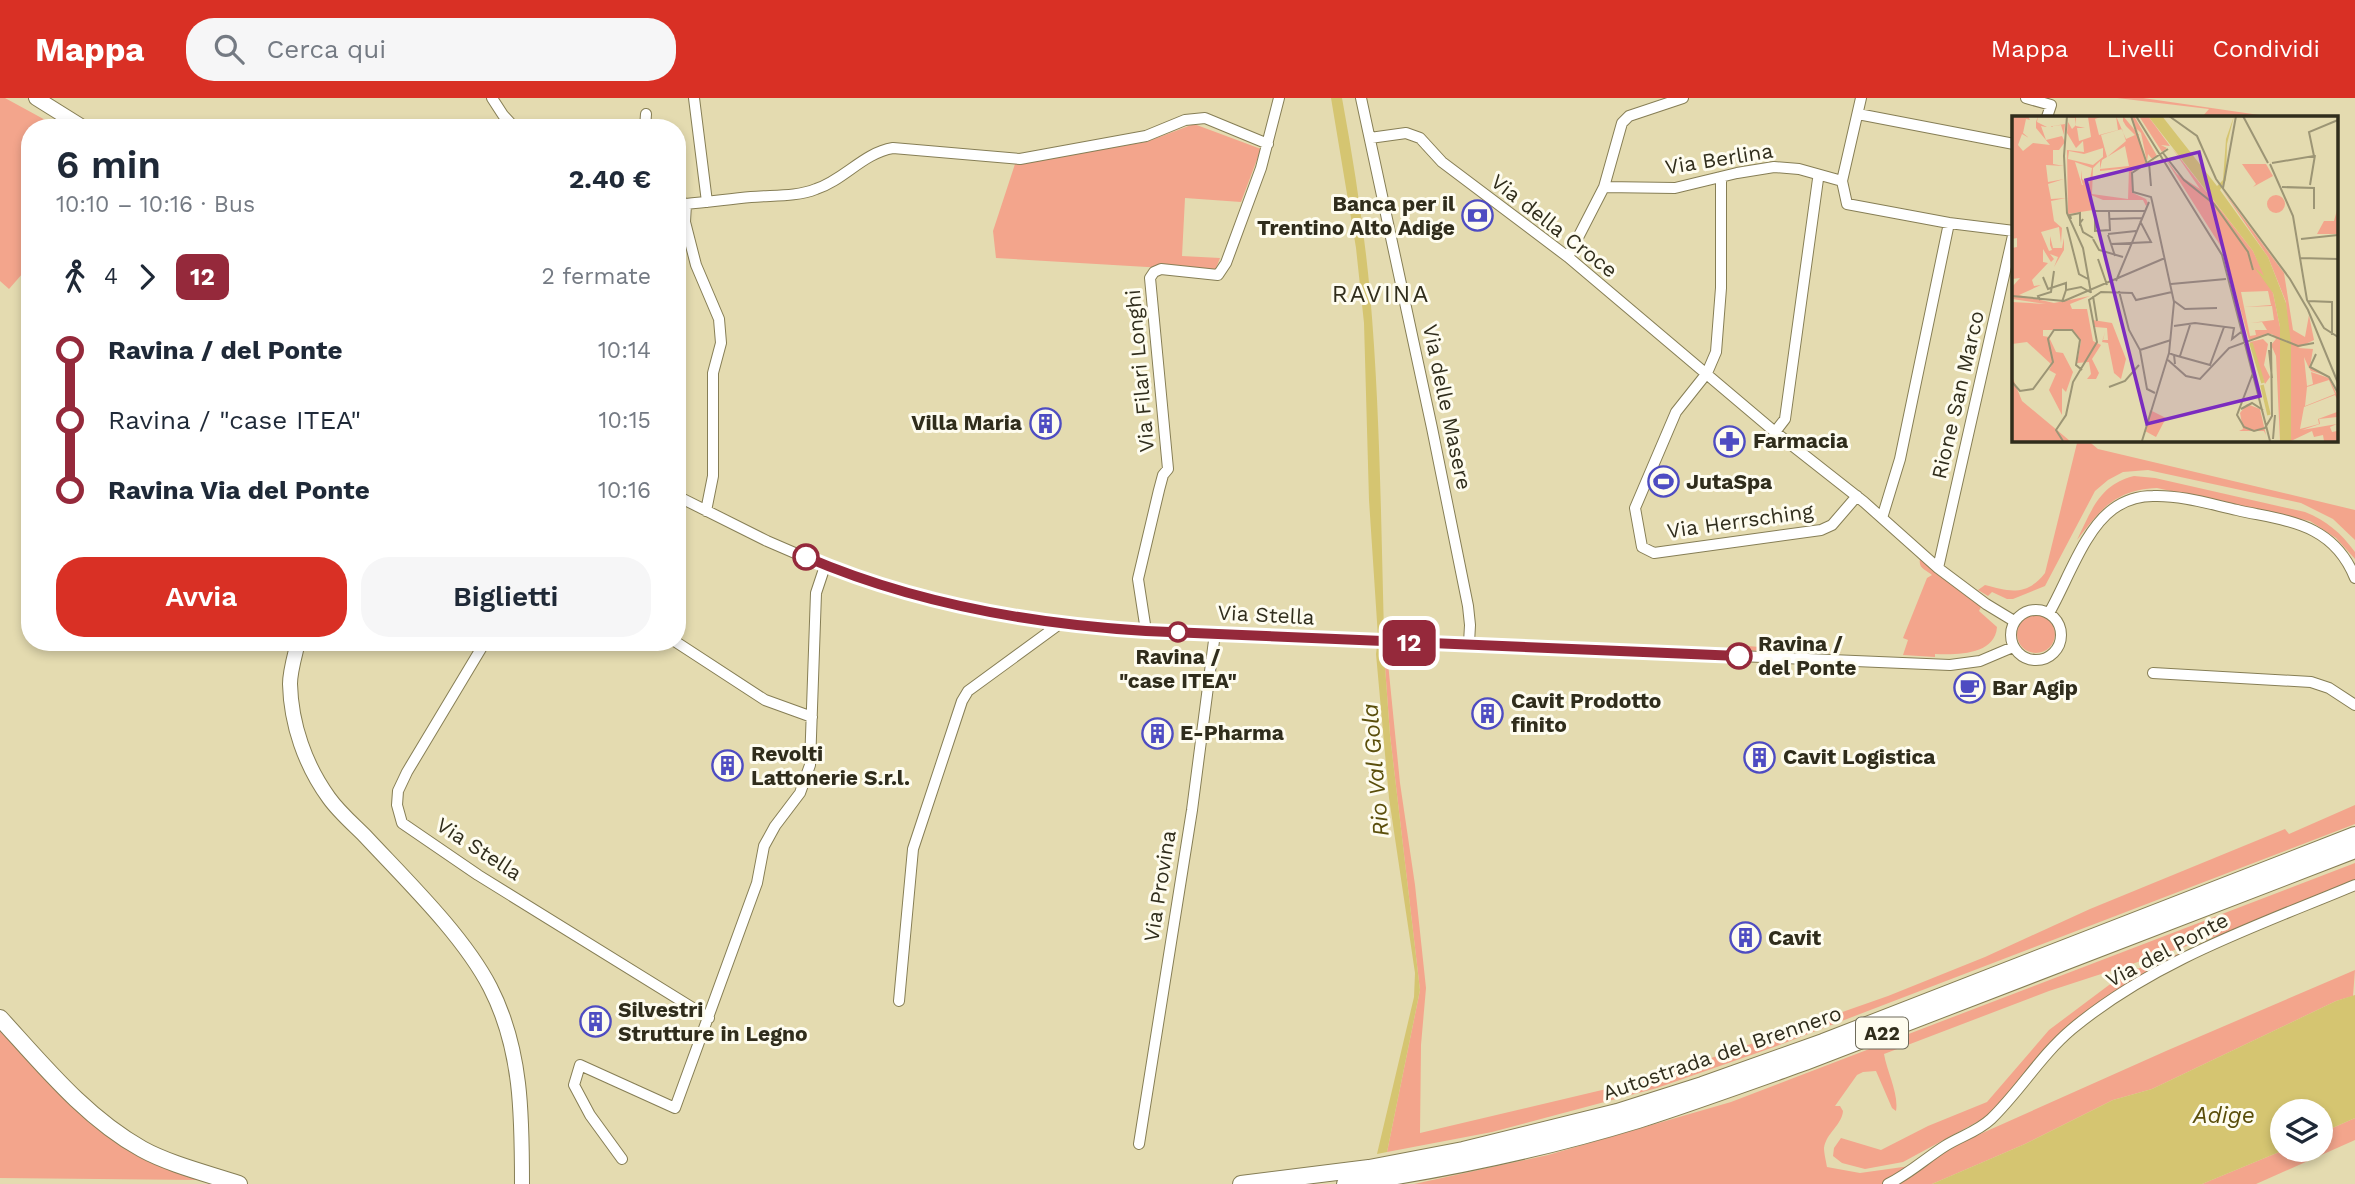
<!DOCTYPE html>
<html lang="it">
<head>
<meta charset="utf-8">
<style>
  :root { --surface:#fff; --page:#f6f6f7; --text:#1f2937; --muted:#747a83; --accent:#d93025 }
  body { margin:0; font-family:"Work Sans",sans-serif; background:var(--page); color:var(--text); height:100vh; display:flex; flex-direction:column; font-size:26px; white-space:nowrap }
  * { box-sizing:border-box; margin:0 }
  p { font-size:23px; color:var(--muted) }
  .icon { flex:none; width:38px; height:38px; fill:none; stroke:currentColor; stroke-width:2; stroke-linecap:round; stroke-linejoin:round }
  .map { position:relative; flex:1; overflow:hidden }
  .details { position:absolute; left:21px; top:21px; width:665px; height:532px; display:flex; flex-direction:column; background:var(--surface); border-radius:28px; box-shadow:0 4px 10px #0003 }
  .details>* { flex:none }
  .badge { padding:0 14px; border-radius:10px; font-size:24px; line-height:46px }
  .buttons { position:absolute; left:2270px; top:1001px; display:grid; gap:14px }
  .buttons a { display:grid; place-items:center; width:63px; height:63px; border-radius:50%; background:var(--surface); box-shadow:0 4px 10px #0003; font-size:35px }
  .map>.badge { position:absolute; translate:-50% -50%; box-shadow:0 0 0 4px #fff }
  .legs { display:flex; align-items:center; gap:10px; height:77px; padding:0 35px; font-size:23px }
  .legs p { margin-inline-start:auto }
  .summary { display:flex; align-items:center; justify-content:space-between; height:119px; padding:0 35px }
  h1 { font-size:38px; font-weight:600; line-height:52px }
  .cta { display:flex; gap:14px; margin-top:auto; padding:14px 35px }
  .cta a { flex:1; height:80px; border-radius:28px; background:var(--accent); color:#fff; font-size:28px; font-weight:600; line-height:80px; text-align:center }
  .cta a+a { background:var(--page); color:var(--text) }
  ul { padding:0 35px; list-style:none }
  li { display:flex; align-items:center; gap:24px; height:70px; font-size:26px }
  li i { display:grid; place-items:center; width:10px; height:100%; margin:0 9px; background:currentColor }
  li i::after { content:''; width:18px; height:18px; margin:-9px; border:5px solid; border-radius:50%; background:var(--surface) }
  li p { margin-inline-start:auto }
  li:first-child i { background:linear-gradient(#0000 50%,currentColor 0) }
  li:last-child i { background:linear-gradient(currentColor 50%,#0000 0) }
  header { display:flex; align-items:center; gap:42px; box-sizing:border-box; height:98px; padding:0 35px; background:var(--accent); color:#fff }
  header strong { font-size:33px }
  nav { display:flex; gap:38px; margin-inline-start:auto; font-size:24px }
  .search { width:490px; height:63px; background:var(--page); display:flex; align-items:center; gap:18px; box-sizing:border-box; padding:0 24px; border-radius:28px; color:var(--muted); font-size:26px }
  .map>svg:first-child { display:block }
  .green { fill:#f3a58c }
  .water { fill:#d5c571 }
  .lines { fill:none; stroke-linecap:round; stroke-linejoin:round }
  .minor-casing { stroke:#867e55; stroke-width:12 }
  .major-casing { stroke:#867e55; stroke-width:16 }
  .highway-casing { stroke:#867e55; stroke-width:18 }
  .minor { stroke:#fff; stroke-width:10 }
  .major { stroke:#fff; stroke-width:14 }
  .highway { stroke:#fff; stroke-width:16 }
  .line-1-casing { stroke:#fff; stroke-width:16 }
  .line-1 { stroke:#95293b; stroke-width:10 }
  .stop-1-dot { fill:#fff; stroke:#95293b; stroke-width:3.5 }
  .labels { text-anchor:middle; stroke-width:6; stroke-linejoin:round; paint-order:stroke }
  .shield { fill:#fefcef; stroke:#6e6b5b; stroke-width:2 }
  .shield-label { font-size:19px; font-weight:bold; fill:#302d1c }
  .street-label { font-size:21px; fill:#302d1c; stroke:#fefcef }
  .poi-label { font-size:21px; font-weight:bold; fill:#302d1c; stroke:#fefcef; text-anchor:start }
  .stop-label { font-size:21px; font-weight:bold; fill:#302d1c; stroke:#fefcef; text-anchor:start }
  .water-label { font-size:23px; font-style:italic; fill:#5a4e0b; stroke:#fefcef }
  .quarter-label { font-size:24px; letter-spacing:2px; fill:#302d1c; stroke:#fefcef }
  .inset-river { fill:none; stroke:#d5c571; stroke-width:3.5 }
  .inset-road { fill:none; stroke:#9c9575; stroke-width:2 }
  .view { fill:#7b2cbf; fill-opacity:0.15; stroke:#7b2cbf; stroke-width:3.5 }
  .inset-edge { fill:none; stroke:#302d1c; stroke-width:3.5 }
</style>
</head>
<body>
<header>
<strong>Mappa</strong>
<div class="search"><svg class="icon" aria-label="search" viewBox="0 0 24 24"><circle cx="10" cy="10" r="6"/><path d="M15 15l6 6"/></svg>Cerca qui</div>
<nav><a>Mappa</a><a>Livelli</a><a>Condividi</a></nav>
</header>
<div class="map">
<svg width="2355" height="1086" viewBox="0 0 2355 1086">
  <rect width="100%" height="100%" fill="#e4dbb0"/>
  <path class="green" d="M0 0H5L60 30H30V167L9 191 0 183Z
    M2117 0H2143L2273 19H2202L2209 11Z
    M1194 26 1261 51 1241 104 1185 100 1182 158 1220 160 1215 173 996 160 993 133 1015 66 1146 44Z
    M2078 341H2086L2098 351 2355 412V442L2333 421 2301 405 2148 372 2123 374 2108 382 2095 393 2045 488 2013 501H2007L1992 494 1988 498 1978 492 1985 487C2010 494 2027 498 2045 475Z
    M2134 378 2155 380 2305 414C2326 422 2341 435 2355 454V461L2336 440 2310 423 2157 390C2115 392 2101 411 2077 442 2091 413 2100 386 2134 378Z
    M1920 461 1981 509 1979 513 1997 529C1995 557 1957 557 1935 556V559L1903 557 1908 542 1903 540 1927 480 1932 477C1927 472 1918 471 1920 461Z
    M2017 536a19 19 0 1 1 38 0a19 19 0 1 1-38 0Z
    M1734 547 1843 555 1737 552Z
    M1384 555H1387L1400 685 1415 787 1426 890 1421 947 1420 1035 1657 979 1888 898 1985 859 2090 811 2285 731 2289 736 2355 707V726L1774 949 1657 990 1492 1034 1387 1054 1420 892 1390 637Z
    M2355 765V783L2233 833 2049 893 1884 956C1887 974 1899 996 1896 1013L1892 1010 1876 973 1863 974 1857 977 1835 1008H1840L1843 1013C1842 1027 1826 1035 1824 1050 1824 1055 1826 1063 1827 1069L1860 1075 1910 1068 1885 1086H1414L1548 1057 1731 1004Z
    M2200 848 2082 919 1988 1018 1903 1064 1865 1071 1842 1065 1833 1058 1834 1050 1841 1040 1881 1052 1928 1028 1987 1004 2049 932 2109 887 2134 872Z
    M2355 872 2353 898 2336 903 2152 991 2113 1002 2025 1046 1932 1086H1899L1951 1049 2166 953Z
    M0 925 67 996 198 1078V1082L0 1080Z
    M2355 1020V1042L2256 1086H2202L2284 1052H2320L2321 1035Z"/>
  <path class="water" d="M1331 0H1342C1354 65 1364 130 1370 195 1380 309 1381 423 1384 536L1382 553 1384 555 1390 637 1420 892 1387 1054 1377 1056 1414 899 1415 875 1389 700 1376 556 1378 539 1369 402 1364 225 1356 150Z
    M2355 897V1020L2321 1035 2320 1013H2282L2284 1052 2202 1086H1932L2025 1046 2113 1002 2152 991 2336 903Z"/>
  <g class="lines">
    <defs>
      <path id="minor" d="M492 0 503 17 515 30
        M694 0 707 104
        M1361 0 1432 330 1468 508 1470 527 1469 545
        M1861 0 1842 83 1847 106 1949 125 2014 133
        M2026 0 2051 7 2047 19
        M1858 16 2014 46
        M645 30 646 16
        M1370 40 1406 35 1420 40 1442 64 1568 159 1775 334 1864 404 1938 470 1986 506 2014 523
        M1721 79V190L1716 254 1707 275 1676 314 1635 410 1642 449 1654 455 1821 432 1832 427 1857 398
        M1604 89 1675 90 1737 75 1774 69 1799 71 1842 83
        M677 103 686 106C708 104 730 101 751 99 773 97 796 99 816 91 844 82 863 55 893 50L1020 61 1146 38 1185 22 1205 20 1268 46
        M686 106 685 124 696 167 719 221 721 245 713 275V378L706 413
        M1568 159 1604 89 1622 25 1629 18 1683 0
        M1775 334 1785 321 1818 81
        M677 398 767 443 825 468 893 490 980 512 1047 523 1146 533 1950 567 1980 563 2013 549
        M1882 420 1900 361 1949 125
        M1938 470 2014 133
        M2011 537a25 25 0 1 1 50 0a25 25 0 1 1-50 0Z
        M2049 515C2067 484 2084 432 2113 411 2124 403 2139 398 2153 398 2181 397 2210 406 2237 412 2262 418 2291 421 2314 433 2333 443 2347 460 2355 480
        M1146 533 1138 481 1159 392 1163 377 1168 371 1150 180 1154 174 1161 171 1218 177 1226 165 1261 70 1279 0
        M485 544 407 674 398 693 397 707 402 725 478 777 709 920
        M676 544 765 602 812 619
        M2153 575 2311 584 2329 590 2355 607
        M899 903 913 751 962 603 968 593 1061 525
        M1139 1046 1192 712 1215 535
        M622 1061 590 1017 574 987 580 967 675 1010 757 785 764 748 775 728 800 695 810 667 816 495 825 468
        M1888 1086C1909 1076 1926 1060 1945 1048 1961 1038 1977 1034 1991 1021 2020 993 2041 957 2072 931 2155 862 2257 828 2355 787"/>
      <path id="major" d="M36 0 84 30
        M298 544C295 557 290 573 290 586 291 626 305 667 329 700 339 714 353 726 365 738 406 782 463 837 490 889 522 951 522 1018 522 1086"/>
      <path id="highway" d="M0 920C43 967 86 1020 142 1051 169 1066 209 1076 239 1086
        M1241 1086 1369 1070 1463 1052 1617 1014 1702 987 1823 944 2355 737
        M1345 1086C1443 1072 1543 1051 1638 1022 1694 1004 1749 984 1805 964L2355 752"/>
    </defs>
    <use href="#minor" class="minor-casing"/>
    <use href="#major" class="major-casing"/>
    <use href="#highway" class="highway-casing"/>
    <use href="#minor" class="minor"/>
    <use href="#major" class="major"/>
    <use href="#highway" class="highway"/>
  </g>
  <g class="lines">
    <defs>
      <path id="line-1" d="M806 459C913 505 1030 526 1146 533L1739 558"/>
    </defs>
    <use href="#line-1" class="line-1-casing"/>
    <use href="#line-1" class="line-1"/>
  </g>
  <defs>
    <symbol id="bank-ring" viewBox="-11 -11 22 22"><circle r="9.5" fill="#fefcef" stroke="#4e4cc2" stroke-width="1.5"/><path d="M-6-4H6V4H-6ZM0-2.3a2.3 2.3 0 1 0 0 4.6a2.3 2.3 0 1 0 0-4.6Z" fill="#4e4cc2"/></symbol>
    <symbol id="building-ring" viewBox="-11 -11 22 22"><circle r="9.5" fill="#fefcef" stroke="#4e4cc2" stroke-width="1.5"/><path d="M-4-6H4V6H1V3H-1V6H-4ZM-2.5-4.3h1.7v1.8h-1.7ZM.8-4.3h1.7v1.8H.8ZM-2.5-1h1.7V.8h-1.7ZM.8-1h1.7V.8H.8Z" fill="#4e4cc2"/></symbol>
    <symbol id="pharmacy-ring" viewBox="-11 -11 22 22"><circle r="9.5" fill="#fefcef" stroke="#4e4cc2" stroke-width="1.5"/><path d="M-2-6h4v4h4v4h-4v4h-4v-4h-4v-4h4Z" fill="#4e4cc2"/></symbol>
    <symbol id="stadium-ring" viewBox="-11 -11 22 22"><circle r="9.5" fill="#fefcef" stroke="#4e4cc2" stroke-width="1.5"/><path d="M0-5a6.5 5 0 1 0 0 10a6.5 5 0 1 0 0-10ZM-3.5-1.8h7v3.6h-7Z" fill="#4e4cc2"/></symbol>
    <symbol id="cafe-ring" viewBox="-11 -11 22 22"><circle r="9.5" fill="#fefcef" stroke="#4e4cc2" stroke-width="1.5"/><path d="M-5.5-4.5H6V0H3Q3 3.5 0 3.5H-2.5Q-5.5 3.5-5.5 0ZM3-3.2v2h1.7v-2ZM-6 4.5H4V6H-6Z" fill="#4e4cc2"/></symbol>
  </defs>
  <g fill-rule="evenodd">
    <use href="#bank-ring" x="1460" y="100" width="35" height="35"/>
    <use href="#building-ring" x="1028" y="308" width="35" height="35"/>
    <use href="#pharmacy-ring" x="1712" y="326" width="35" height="35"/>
    <use href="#stadium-ring" x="1646" y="366" width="35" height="35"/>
    <use href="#cafe-ring" x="1952" y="572" width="35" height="35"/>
    <use href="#building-ring" x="1470" y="598" width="35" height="35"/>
    <use href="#building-ring" x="1140" y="618" width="35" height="35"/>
    <use href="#building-ring" x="1742" y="642" width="35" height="35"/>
    <use href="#building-ring" x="710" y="650" width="35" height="35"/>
    <use href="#building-ring" x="1728" y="822" width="35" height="35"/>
    <use href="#building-ring" x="578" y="906" width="35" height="35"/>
  </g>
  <g class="stop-1-dot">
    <circle cx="806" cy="459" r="12"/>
    <circle cx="1178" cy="534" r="9"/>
    <circle cx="1739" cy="558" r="12"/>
  </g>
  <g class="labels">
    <rect class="shield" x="1856" y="919.5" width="52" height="31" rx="5"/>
    <g class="shield-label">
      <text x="1882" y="942">A22</text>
    </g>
    <g class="street-label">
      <text transform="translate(1719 61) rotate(-9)" y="7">Via Berlina</text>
      <text transform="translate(1554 128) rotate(38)" y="7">Via della Croce</text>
      <text transform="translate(1140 273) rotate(-95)" y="7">Via Filari Longhi</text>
      <text transform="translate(1958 297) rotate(-77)" y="7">Rione San Marco</text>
      <text transform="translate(1447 309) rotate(78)" y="7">Via delle Masere</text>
      <text transform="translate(1740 423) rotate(-8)" y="7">Via Herrsching</text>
      <text transform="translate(1266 517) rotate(3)" y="7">Via Stella</text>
      <text transform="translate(479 751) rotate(33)" y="7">Via Stella</text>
      <text transform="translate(1160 788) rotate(-81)" y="7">Via Provina</text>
      <text transform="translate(2167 852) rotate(-28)" y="7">Via del Ponte</text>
      <text transform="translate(1722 955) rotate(-19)" y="7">Autostrada del Brennero</text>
    </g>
    <g class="poi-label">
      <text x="1455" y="113" text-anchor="end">Banca per il<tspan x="1455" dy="24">Trentino Alto Adige</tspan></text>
      <text x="1022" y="332" text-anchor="end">Villa Maria</text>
      <text x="1753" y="350">Farmacia</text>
      <text x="1686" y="391">JutaSpa</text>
      <text x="1992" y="597">Bar Agip</text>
      <text x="1511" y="610">Cavit Prodotto<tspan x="1511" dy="24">finito</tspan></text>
      <text x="1180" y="642">E-Pharma</text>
      <text x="751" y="663">Revolti<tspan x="751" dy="24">Lattonerie S.r.l.</tspan></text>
      <text x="1783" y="666">Cavit Logistica</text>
      <text x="1768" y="847">Cavit</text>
      <text x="618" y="919">Silvestri<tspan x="618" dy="24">Strutture in Legno</tspan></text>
    </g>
    <g class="stop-label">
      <text x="1758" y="553">Ravina /<tspan x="1758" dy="24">del Ponte</tspan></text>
      <text x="1178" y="566" text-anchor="middle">Ravina /<tspan x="1178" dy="24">"case ITEA"</tspan></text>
    </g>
    <g class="water-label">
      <text transform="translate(1375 672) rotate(-95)" y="8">Rio Val Gola</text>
      <text x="2224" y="1025">Adige</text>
    </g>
    <g class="quarter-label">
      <text x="1381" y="204">RAVINA</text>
    </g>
  </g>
  <g transform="translate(2012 18)">
    <rect width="326" height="326" fill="#e4dbb0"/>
    <path d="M0 0H16L18 4 14 3 11 17 17 22 10 18 6 29 11 35 21 27 38 29 24 12V6L26 0 25 6 35 11 53 8 52 19 49 9 34 11 29 10 34 24 50 20 53 26 47 34H41V48L52 50 34 49 36 66 52 63 36 68 39 83 54 82 39 85 42 105 50 112 49 127 47 111 29 116 37 135 40 134 38 129V120L41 132H50L52 122V134L42 151 46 141 38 138 42 143 39 146 31 133V146L36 147 20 164 22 170 29 169 7 179 42 187 78 180 58 188 60 193H75L81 225 89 229 80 243 87 257 84 263H75L79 258 77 246 65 247 69 225 60 214H31V220L37 221 44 236 51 237 61 256 54 276 50 272V299L37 274 44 258 37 254 40 249 15 226 0 228V186L34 188 0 183V171L8 162 0 163V132L5 131V122L0 123ZM64 0V10L73 12H65L67 25 79 21 76 1 84 0H91L83 3 87 19 106 14 104 0 114 23 123 19 114 10 111 5V0L127 19 118 0H122L145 40 141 44 136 38 135 46 129 17 125 13 134 47 120 54 121 77 134 83 136 87 134 90 131 84H91L79 79 81 94 56 98 55 34 72 36 71 25 64 32 55 17 56 6 60 13 64 9 63 2H55ZM110 13 114 25 95 41 89 19ZM113 30 117 50 88 53 90 44ZM91 32V41L81 49 56 43 57 35 72 38ZM88 45V55L117 52 116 83 80 78 81 52ZM63 46 80 52 77 69 70 63V54L69 63 71 69H70ZM127 0H136L158 30 149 29 155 32 150 36ZM160 32 241 135 261 177 268 211V325L264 240 259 229 264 223 260 218 237 224 213 137 151 39 165 58 188 73ZM256 175 259 189 232 191 229 176ZM260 190 262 204 238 207 250 206 255 214H243L244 219 238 220 232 191ZM230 48H254L261 60 241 71 244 68ZM209 72 272 157 281 214 293 221 297 199 302 224 286 232 301 233 298 251 312 259 299 255 296 250 292 241 295 270 301 268 299 256 317 262 325 279V283L323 279 292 291 288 313 307 308 306 303 325 296V301L307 303 308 308 290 314 325 308 318 311 320 316 325 315V325H312L311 319 302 321 300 315 279 325 274 186 256 141ZM317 264 323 278 293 290 295 271ZM255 88a9 9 0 1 1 18 0a9 9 0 1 1-18 0ZM325 94V118H305L312 105H322ZM81 204 100 207 114 243 109 263 102 257 96 227 90 226 93 216 91 224H96L95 212 83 211ZM251 223 256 228 252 249 258 261 253 268 238 226ZM0 260 10 285 58 325H0ZM235 288 248 293 254 319 252 315H227L231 313 228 297ZM138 294 154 302 144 321 133 315Z" fill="#f3a58c" fill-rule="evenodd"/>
    <path d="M136 0H150L205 70 211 64 214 23 222 0 215 28 214 64 208 74 256 141 274 187 279 227V325H268V211L261 177 242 151 252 160 241 135Z" fill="#d5c571"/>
    <path class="inset-river" d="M239 227 251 267M250 269 257 299"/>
    <path class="inset-road" d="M55 0 52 40 55 97 71 132 79 177M119 0 135 48M124 0 210 139 258 325M157 0 185 20 204 63 278 163 296 194 326 267M231 0 256 47M151 37 172 64 202 88 236 136 241 154M137 47 139 70M260 47 302 40 297 16 326 4M258 48 281 100 295 184 312 212 326 221M298 69 303 39M270 71 302 72V93M211 72 224 0M140 85 162 186 157 237M140 85 139 81 121 76 120 57 156 33M97 96 98 114 83 115V95H133M59 103 58 99 68 97V107L71 103M97 103 130 102M68 107 71 116 81 122M55 111 67 158 76 163M96 118 124 115M96 119 103 140M81 123 87 134 111 141M289 123 326 119M99 128 139 126 128 105M288 142 326 143M86 143 95 169M31 161 36 173 54 167V174M104 165 137 86M159 168 214 163M107 175 117 214 128 234 135 273 143 277M0 180 52 185 153 142M81 180 85 205M28 184 26 180 39 176 42 155M162 185 173 193 205 192M296 185 320 186V219M50 186 54 174 69 171 78 176M162 210 183 207 222 212 220 223 229 216M128 234 159 224M257 234 260 262M304 238 298 251 317 261 326 277M162 239 198 249 212 211M168 240 178 209M156 244 174 260 188 263 217 232 256 218 286 230 302 227M241 257 225 299 232 311 242 315 253 312 260 300 259 226M0 266 8 275 21 273 41 246 36 223 42 214H60L68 224 64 249 70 254M97 271 113 265 127 249M229 293 240 287 251 294M261 323 263 299M51 325 44 314 54 299 61 266 85 226 77 184 89 176 120 177 124 184 160 176M130 325 157 237 162 239 163 248"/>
    <path class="view" d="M187 36 248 280 135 308 74 64Z"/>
    <rect width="326" height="326" class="inset-edge"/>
  </g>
</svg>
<div class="buttons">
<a><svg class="icon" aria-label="layers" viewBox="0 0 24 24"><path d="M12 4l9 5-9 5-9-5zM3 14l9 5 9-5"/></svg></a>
</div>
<b class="badge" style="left:1409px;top:545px;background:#95293b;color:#fff">12</b>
<section class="details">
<div class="summary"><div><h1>6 min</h1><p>10:10 – 10:16 · Bus</p></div><b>2.40 €</b></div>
<div class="legs"><svg class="icon" aria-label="walk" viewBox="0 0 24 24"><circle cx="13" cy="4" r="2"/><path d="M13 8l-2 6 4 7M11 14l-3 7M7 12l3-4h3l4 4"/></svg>4<svg class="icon" aria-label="forward" viewBox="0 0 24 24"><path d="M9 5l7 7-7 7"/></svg><b class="badge" style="background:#95293b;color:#fff">12</b><p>2 fermate</p></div>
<ul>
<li><i style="color:#95293b"></i><b>Ravina / del Ponte</b><p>10:14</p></li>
<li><i style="color:#95293b"></i><span>Ravina / &quot;case ITEA&quot;</span><p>10:15</p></li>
<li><i style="color:#95293b"></i><b>Ravina Via del Ponte</b><p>10:16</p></li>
</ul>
<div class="cta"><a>Avvia</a><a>Biglietti</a></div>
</section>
</div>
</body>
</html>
